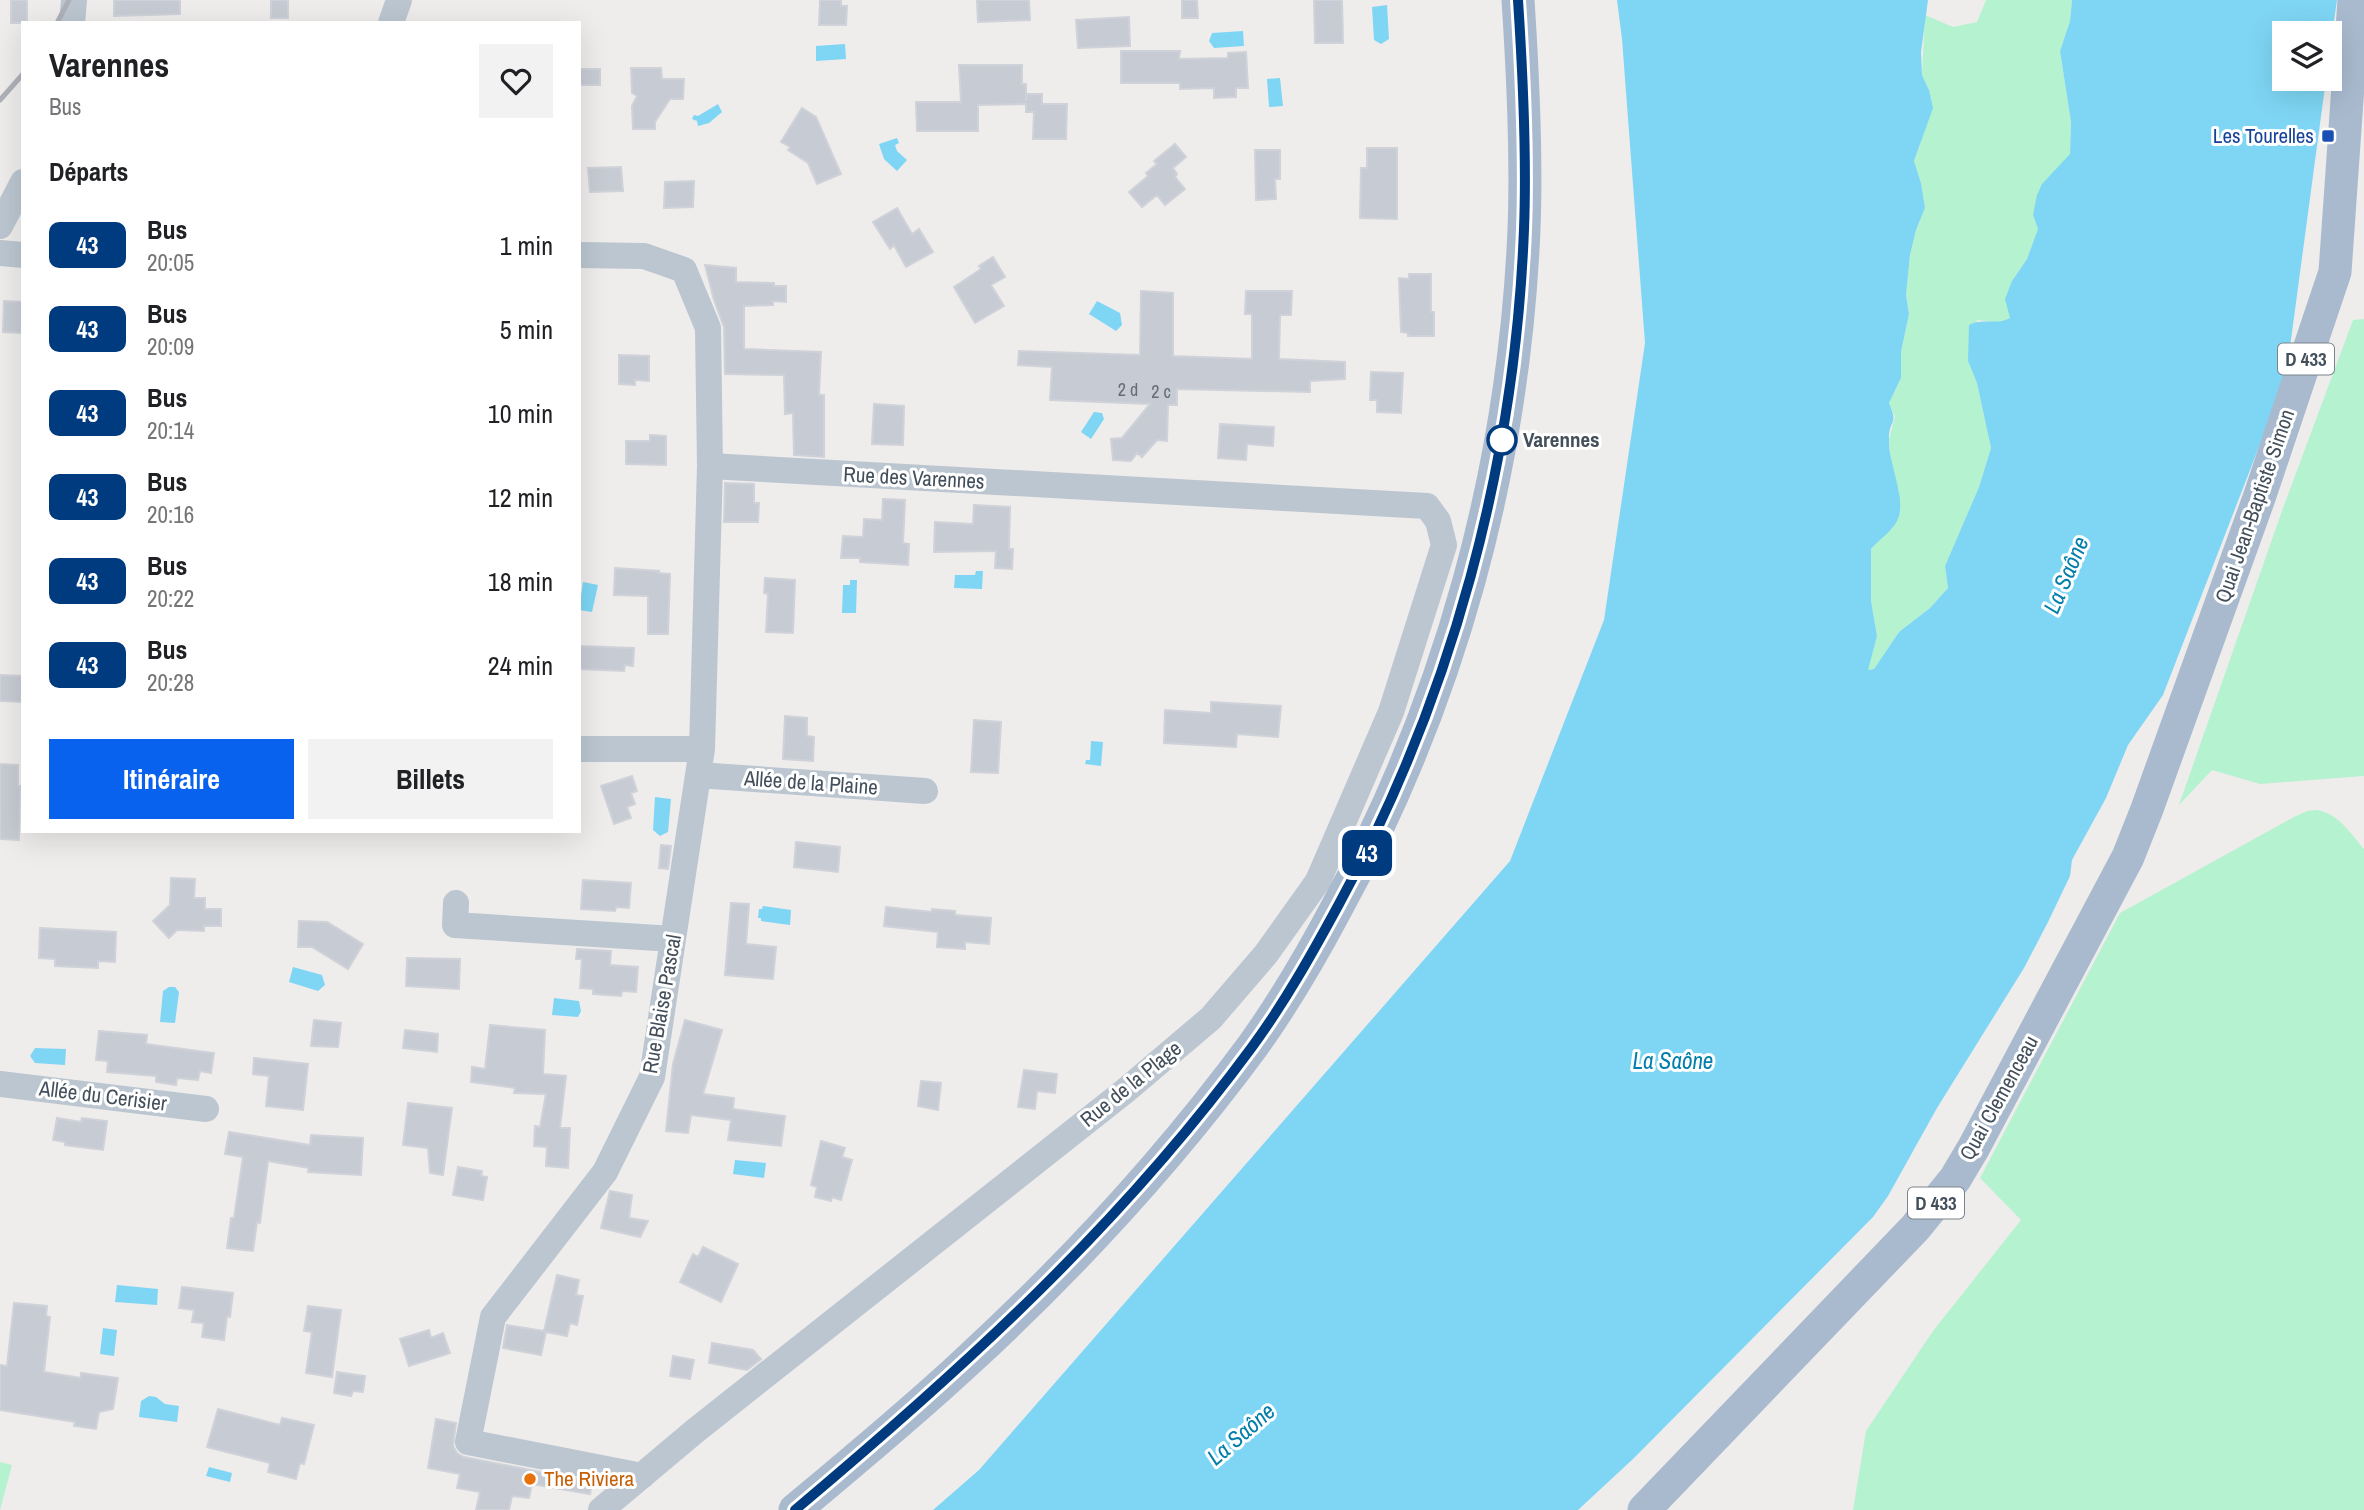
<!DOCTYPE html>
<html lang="fr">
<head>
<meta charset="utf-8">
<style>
  :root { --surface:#fff; --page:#f2f2f2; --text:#202124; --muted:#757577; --accent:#0862ed }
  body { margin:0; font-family:"Archivo Narrow",sans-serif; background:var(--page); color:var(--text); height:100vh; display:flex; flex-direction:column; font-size:26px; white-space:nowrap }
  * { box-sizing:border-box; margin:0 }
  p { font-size:23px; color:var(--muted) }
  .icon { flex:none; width:38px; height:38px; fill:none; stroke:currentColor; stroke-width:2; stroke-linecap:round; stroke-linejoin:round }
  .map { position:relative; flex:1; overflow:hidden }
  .drawer { position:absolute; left:21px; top:21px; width:560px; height:812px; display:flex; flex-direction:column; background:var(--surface); border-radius:0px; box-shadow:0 7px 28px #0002 }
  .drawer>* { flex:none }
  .badge { padding:0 14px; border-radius:10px; font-size:24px; line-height:46px }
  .controls { position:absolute; left:2272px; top:21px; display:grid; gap:14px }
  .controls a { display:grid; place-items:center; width:70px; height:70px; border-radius:0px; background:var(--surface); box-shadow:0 7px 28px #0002; font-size:35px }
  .map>.badge { position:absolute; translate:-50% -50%; box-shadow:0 0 0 4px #fff }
  h2 { padding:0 28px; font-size:26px; line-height:63px }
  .round { display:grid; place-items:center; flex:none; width:74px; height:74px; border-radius:0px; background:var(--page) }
  .head { display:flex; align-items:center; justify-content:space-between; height:119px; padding:0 28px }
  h1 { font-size:33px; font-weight:800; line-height:52px }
  .cta { display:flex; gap:14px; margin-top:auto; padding:14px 28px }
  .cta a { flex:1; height:80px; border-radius:0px; background:var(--accent); color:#fff; font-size:28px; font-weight:800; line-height:80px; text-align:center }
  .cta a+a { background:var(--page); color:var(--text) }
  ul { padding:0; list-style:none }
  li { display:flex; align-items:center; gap:21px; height:84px; padding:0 28px }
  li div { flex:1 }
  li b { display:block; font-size:26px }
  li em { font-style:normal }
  li .badge { min-width:77px; font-weight:700; text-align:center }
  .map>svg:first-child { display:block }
  .green { fill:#b5f2d0 }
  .water { fill:#7ed6f4 }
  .building { fill:#c7cbd3; stroke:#cfd2d9; stroke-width:2 }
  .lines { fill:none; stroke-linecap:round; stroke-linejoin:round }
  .minor { stroke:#bbc6d0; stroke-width:26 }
  .major { stroke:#a9bacf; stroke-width:33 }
  .rail { stroke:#aeb1b8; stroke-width:5 }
  .line-casing { stroke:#fff; stroke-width:16 }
  .line { stroke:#003b80; stroke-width:10 }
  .transit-dot { fill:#1a4fb4; stroke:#fff; stroke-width:2.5 }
  .stop-dot { fill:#fff; stroke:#003b80; stroke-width:3.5 }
  .food-dot { fill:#e8710a; stroke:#fff; stroke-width:2.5 }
  .labels { text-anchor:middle; stroke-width:6; stroke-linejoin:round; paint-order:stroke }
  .number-label { font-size:18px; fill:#646e79 }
  .shield { fill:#fff; stroke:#7b848c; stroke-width:2 }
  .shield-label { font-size:19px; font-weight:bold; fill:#434f5b }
  .transit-label { font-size:21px; fill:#164399; stroke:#fff; text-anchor:end }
  .stop-label { font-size:21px; font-weight:bold; fill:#434f5b; stroke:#fff; text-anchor:start }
  .street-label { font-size:21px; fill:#434f5b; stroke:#fff }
  .food-label { font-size:21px; fill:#c56008; stroke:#fff; text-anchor:start }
  .water-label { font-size:23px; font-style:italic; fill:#017ea9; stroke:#fff }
</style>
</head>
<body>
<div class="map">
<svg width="2364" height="1510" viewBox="0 0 2364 1510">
  <rect width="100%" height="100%" fill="#efecec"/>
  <path class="green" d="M1986 0H2072L2070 21 2060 51 2071 122 2070 154 2033 215 2038 229 2027 259 2012 281 2010 318 2002 323 1977 320 1968 361 1977 383 1991 448 1979 487 1945 566 1948 588 1930 608 1899 632 1874 669 1867 671 1877 636 1871 601V549L1880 538 1893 528 1899 491 1892 470 1889 439 1895 417 1889 403 1901 378V352L1909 314 1906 295 1910 255 1916 230 1925 208 1921 183 1914 161 1920 145 1929 90 1922 75 1925 15 1953 27 1977 22Z
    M2364 319V776L2260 784 2212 770 2179 805 2283 508 2353 320Z
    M2315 810C2338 812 2350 833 2364 849V1510H1853L1866 1431 1933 1331 2021 1220 1980 1178 2120 913 2294 817 2307 811Z
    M0 1462 12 1465 0 1510Z"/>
  <path class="water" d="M1617 0H1928L1921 52 1922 75 1929 90 1933 108 1914 161 1921 183 1925 208 1916 230 1910 255 1906 295 1909 314 1901 352V378L1889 403C1899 426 1889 419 1889 439 1888 463 1905 495 1899 516 1895 530 1880 538 1871 549V601L1877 636 1868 670 1874 669 1899 632 1930 608 1948 588 1945 566 1979 487 1991 448 1977 383 1968 361 1969 325C1982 317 1996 326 2010 318L2005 299 2012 281 2027 259 2038 229 2033 215 2037 195 2042 184 2070 154 2071 122 2060 51 2070 21 2072 0H2337L2329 56V33H2284V79H2326L2286 377 2163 695 2128 745 2106 798 2072 860 2070 876 2048 922 2024 968 1937 1108 1888 1196 1873 1217 1633 1459 1578 1510H933L979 1470 1510 861 1604 620 1645 343 1622 39Z
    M1387 5 1389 39 1381 44 1374 40 1372 7Z
    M1243 31 1244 46 1214 48 1209 41 1212 33Z
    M845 44 846 59 816 61V46Z
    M1280 78 1283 106 1269 107 1267 79Z
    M718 104 722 112 709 123 698 126 697 121 692 119 694 115 698 116Z
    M897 138 899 143 895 145 897 151 907 160 897 171 884 159 879 144Z
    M1097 301 1120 313 1122 325 1116 331 1089 314Z
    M1094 412 1102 413 1104 419 1091 439 1081 432Z
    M976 571H983L982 589 954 588 955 575H975Z
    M850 580H857L856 613H842L843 585H850Z
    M583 582 598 585 592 612 579 610Z
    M1091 741 1103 742 1101 766 1085 764 1086 760H1090Z
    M655 797 671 799 668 832 660 836 653 830Z
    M763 906 791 910 790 925 761 921V918H758L759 909H762Z
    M293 967 322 975 325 985 318 991 289 982Z
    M169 987H175L179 992 175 1023 160 1022 163 991Z
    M554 998 579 1001 581 1011 578 1017 552 1015Z
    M35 1048 66 1049 65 1065 35 1063 30 1056Z
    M735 1160 766 1163 764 1178 733 1174Z
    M117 1285 158 1289 157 1305 115 1302Z
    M103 1328 117 1330 114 1356 100 1354Z
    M149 1396 156 1397 165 1404 179 1406 177 1422 139 1417 141 1401Z
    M209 1467 232 1473 230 1482 206 1476Z"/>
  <path class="building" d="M11 0H27V23H11Z
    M114 0H180V14L114 16Z
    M271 0H288V18H271Z
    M820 0H841V6H847L846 25H819Z
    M977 0H1029L1030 20 978 22Z
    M1182 0H1197L1198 18H1182Z
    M1314 0H1342L1343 43H1315Z
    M1129 17 1130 46 1078 48 1076 20Z
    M1121 51H1180L1179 59 1228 58V53L1246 52 1248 88H1236V97L1214 98V88L1180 89V83H1121Z
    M959 65H1022V84H1026V101L1027 94H1042V104H1067L1066 139H1033L1034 112H1026V104L978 105V131H917L916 102H961Z
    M631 68H661L662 79H684L683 99H670L655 122V129H633L632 106 637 96 632 93Z
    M579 69H600V85H579Z
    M802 108 816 117 841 174 817 184 808 163 788 150 790 147 781 142Z
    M1175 144 1186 157 1173 168 1177 174 1175 177 1185 189 1165 205 1157 195 1142 207 1129 192 1148 176 1146 173 1157 164 1154 161Z
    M1367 148H1397V219L1360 218 1361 168H1367Z
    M1255 150H1280V179H1275L1276 199 1256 200Z
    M621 167 623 191 590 192 588 168Z
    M694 181 693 207 664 208 665 182Z
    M897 208 912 234 919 229 933 252 906 267 894 245 890 249 873 222Z
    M993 257 1005 277 991 285 1004 306 975 323 954 287 981 269 979 266Z
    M705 265 736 268V282L774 283V286H786V302L773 301V305L744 306V349L821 352 819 395H824V457L794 455 793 413 785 414 784 375 725 374 724 327 714 300Z
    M1409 274H1431V312H1434V336H1408V333L1401 332 1399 278 1409 279Z
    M1141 291 1173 293V356L1252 359V314H1245L1246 291H1292L1291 315H1280L1279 359 1345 362V379L1310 381V392L1177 389V405H1168L1167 441 1157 440 1142 457 1137 453 1131 461 1113 460 1111 439 1122 438 1150 404 1050 400 1052 367 1018 365 1019 351 1140 355Z
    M4 301 23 302V333L3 332Z
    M619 355 649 356V381L635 380V385L619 384Z
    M1371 372 1403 373 1401 413 1377 412V400H1370Z
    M874 404 904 406 903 445 872 444Z
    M1220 424 1274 427 1273 446 1247 444 1246 460 1218 458Z
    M650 435 666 436V465L626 464V441H650Z
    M725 483 754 484V503H759L758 522H724Z
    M883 499 905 500 903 543 909 544 908 565 860 562V558H841L843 536 863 537 864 519 882 520Z
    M974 505 1010 507 1009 549H1013L1012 569 995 568 996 551 934 552 935 522 973 524Z
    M615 568 659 571 658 573 670 574 668 634H648V596L614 595Z
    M765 578 795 580 793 633 766 632 768 594 764 593Z
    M579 646 634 648 633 666 625 665 624 671 579 669Z
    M0 675 23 676V702L0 701Z
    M1211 702 1281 706 1278 737 1237 734 1236 747 1164 743 1165 710 1211 713Z
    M785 716 807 718V736L814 737 813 761 783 759Z
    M974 720 1001 722 998 773 971 772Z
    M0 764 18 765V786H20L19 840 0 839Z
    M632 776 637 791 631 793 635 804 627 807 631 818 614 824 601 786Z
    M796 842 840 847 838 872 794 867Z
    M661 845 671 846 668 869 659 868Z
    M171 878 195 879 194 898H205V909H221V926H204V931L177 930 169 938 153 921 170 905Z
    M583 880 631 883 629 908 616 907 615 911 581 909Z
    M731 903 749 904 746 944 776 947 773 979 725 975Z
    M886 907 932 912V909L955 911V915L991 918 989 944 965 942V949L937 947 938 932 884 926Z
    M299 921 327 922 363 944 348 969 312 947H298Z
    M40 928 116 932 115 962 98 961V968L55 966V959L39 958Z
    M577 949 611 951 610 965 638 967 636 992 622 991 621 996 593 994V989L580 988 582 959H576Z
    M407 958 460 959 459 989 406 986Z
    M314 1020 341 1023 338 1047 311 1046Z
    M685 1020 722 1030 703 1094 734 1098 733 1109 785 1116 781 1146 728 1140 731 1120 691 1115 688 1133 666 1131 673 1064Z
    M490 1025 545 1030 543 1074 566 1076 560 1128H570L568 1168 546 1166 547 1147 534 1146 535 1126 540 1127 546 1094 514 1093 515 1088 471 1082 472 1067 485 1069Z
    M405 1030 438 1034 437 1052 403 1048Z
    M99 1031 147 1035 146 1044 214 1053 211 1073 200 1071 198 1080 177 1078 176 1085 156 1082V1076L107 1072 108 1061 96 1060Z
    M254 1058 308 1064 303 1110 266 1106 269 1076 253 1074Z
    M1024 1070 1057 1074 1055 1093 1037 1091 1035 1109 1018 1107Z
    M921 1081 941 1083 938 1110 918 1106Z
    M408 1103 452 1108 443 1175 430 1173 428 1148 403 1145Z
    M57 1118 81 1122 82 1118 107 1121 103 1150 65 1145V1142L53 1140Z
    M229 1132 310 1145 311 1135 363 1138 361 1175 308 1172 309 1168 268 1161 260 1223 257 1222 253 1251 227 1248 231 1218H234L243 1157 225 1154Z
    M821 1141 845 1148 842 1157 852 1160 841 1200 832 1197 831 1201 815 1197 817 1187 811 1185Z
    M458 1167 482 1171 481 1176 487 1177 483 1200 453 1195Z
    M610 1191 632 1195 629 1218 648 1221 640 1237 601 1228Z
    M703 1247 738 1264 721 1302 680 1282 693 1254 698 1257Z
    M557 1275 579 1280 576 1295 583 1296 577 1325 570 1323 567 1336 546 1332 541 1355 503 1348 507 1325 544 1331Z
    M182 1287 233 1293 230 1317 227 1316 224 1340 202 1337 204 1323 192 1322 194 1310 179 1308Z
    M14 1303 47 1306 46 1316 50 1317 44 1372 81 1378V1373L118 1378 113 1409 99 1412 96 1429 74 1426 75 1422 0 1410V1365L7 1366Z
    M308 1306 341 1310 332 1377 306 1373 312 1332 304 1331Z
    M429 1330 431 1338 443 1333 450 1353 409 1366 400 1339Z
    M712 1343 753 1350 761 1359 747 1370 709 1363Z
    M673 1356 694 1360 690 1379 670 1376Z
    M337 1372 365 1376 363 1392 353 1391 351 1396 334 1393Z
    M218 1409 280 1425 282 1418 314 1425 304 1464 300 1463 296 1479 268 1472 270 1463 207 1447Z
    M436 1419 456 1423 453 1446 457 1453 464 1457 592 1482 590 1494 532 1484 529 1498 512 1496 509 1510H476L480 1492 457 1488 460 1474 428 1468Z"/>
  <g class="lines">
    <path class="minor" d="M72 23 74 0
      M391 23 399 0
      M0 226 23 182
      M0 253 23 255
      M579 255 644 256 684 270 708 328 710 466 1427 506 1438 521 1444 545 1391 712 1318 881 1266 954 1211 1018 1125 1091 695 1431 601 1510
      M579 749H702
      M698 775 925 791
      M456 903 455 925 673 939
      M0 1084 206 1109
      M642 1476 468 1442 493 1317 605 1172 652 1077 702 749 710 466"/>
    <path class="major" d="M795 1510C851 1463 908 1416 962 1366 1068 1269 1167 1162 1252 1047 1283 1004 1310 958 1335 911 1450 702 1514 468 1524 229 1527 153 1523 76 1518 0
      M1644 1510 1915 1228 1955 1179 1974 1147 2128 857 2147 809 2259 498 2335 272 2354 0"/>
    <path class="rail" d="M57 23 69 0
      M0 100 23 74"/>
  </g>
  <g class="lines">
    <defs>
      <path id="line" d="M795 1510C964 1368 1121 1225 1252 1047 1285 1002 1313 952 1339 904 1452 697 1515 464 1524 229 1527 153 1523 76 1518 0"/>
    </defs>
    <use href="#line" class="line-casing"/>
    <use href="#line" class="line"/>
  </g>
  <rect class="transit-dot" x="2321" y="129" width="14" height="14" rx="3.5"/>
  <circle class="stop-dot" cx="1502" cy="440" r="14"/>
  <circle class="food-dot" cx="530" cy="1479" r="7"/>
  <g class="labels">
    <g class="number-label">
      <text x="1128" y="396">2 d</text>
      <text x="1161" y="398">2 c</text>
    </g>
    <g class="shield">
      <rect x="2278" y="343.5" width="56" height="31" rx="5"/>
      <rect x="1908" y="1187.5" width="56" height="31" rx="5"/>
    </g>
    <g class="shield-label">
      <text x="2306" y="366">D 433</text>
      <text x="1936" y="1210">D 433</text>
    </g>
    <g class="transit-label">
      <text x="2314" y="143">Les Tourelles</text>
    </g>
    <g class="stop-label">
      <text x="1523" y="447">Varennes</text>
    </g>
    <g class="street-label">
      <text transform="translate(914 478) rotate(3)" y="7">Rue des Varennes</text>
      <text transform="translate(2255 506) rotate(-71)" y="7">Quai Jean-Baptiste Simon</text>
      <text transform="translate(811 783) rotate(4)" y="7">Allée de la Plaine</text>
      <text transform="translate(662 1004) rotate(-80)" y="7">Rue Blaise Pascal</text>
      <text transform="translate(1131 1084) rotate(-39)" y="7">Rue de la Plage</text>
      <text transform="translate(103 1096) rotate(7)" y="7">Allée du Cerisier</text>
      <text transform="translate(1999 1098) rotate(-61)" y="7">Quai Clemenceau</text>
    </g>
    <g class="food-label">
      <text x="544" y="1486">The Riviera</text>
    </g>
    <g class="water-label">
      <text transform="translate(2066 575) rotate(-67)" y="8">La Saône</text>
      <text x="1673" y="1069">La Saône</text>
      <text transform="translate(1241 1434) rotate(-41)" y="8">La Saône</text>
    </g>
  </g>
</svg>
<div class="controls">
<a><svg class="icon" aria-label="layers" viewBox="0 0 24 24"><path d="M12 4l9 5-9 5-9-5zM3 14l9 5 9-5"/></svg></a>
</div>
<b class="badge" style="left:1367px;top:853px;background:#003b80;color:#fff">43</b>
<section class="drawer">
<div class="head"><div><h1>Varennes</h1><p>Bus</p></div><a class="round"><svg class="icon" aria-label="heart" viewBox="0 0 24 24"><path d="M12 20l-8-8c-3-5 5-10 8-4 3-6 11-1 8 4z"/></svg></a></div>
<h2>Départs</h2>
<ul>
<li><span class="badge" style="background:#003b80;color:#fff">43</span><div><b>Bus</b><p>20:05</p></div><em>1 min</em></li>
<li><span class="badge" style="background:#003b80;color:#fff">43</span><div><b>Bus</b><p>20:09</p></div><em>5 min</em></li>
<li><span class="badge" style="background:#003b80;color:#fff">43</span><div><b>Bus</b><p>20:14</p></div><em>10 min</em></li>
<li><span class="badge" style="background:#003b80;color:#fff">43</span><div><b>Bus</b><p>20:16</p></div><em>12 min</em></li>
<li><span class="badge" style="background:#003b80;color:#fff">43</span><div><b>Bus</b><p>20:22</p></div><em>18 min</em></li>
<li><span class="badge" style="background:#003b80;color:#fff">43</span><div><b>Bus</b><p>20:28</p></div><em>24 min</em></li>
</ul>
<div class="cta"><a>Itinéraire</a><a>Billets</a></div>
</section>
</div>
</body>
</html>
